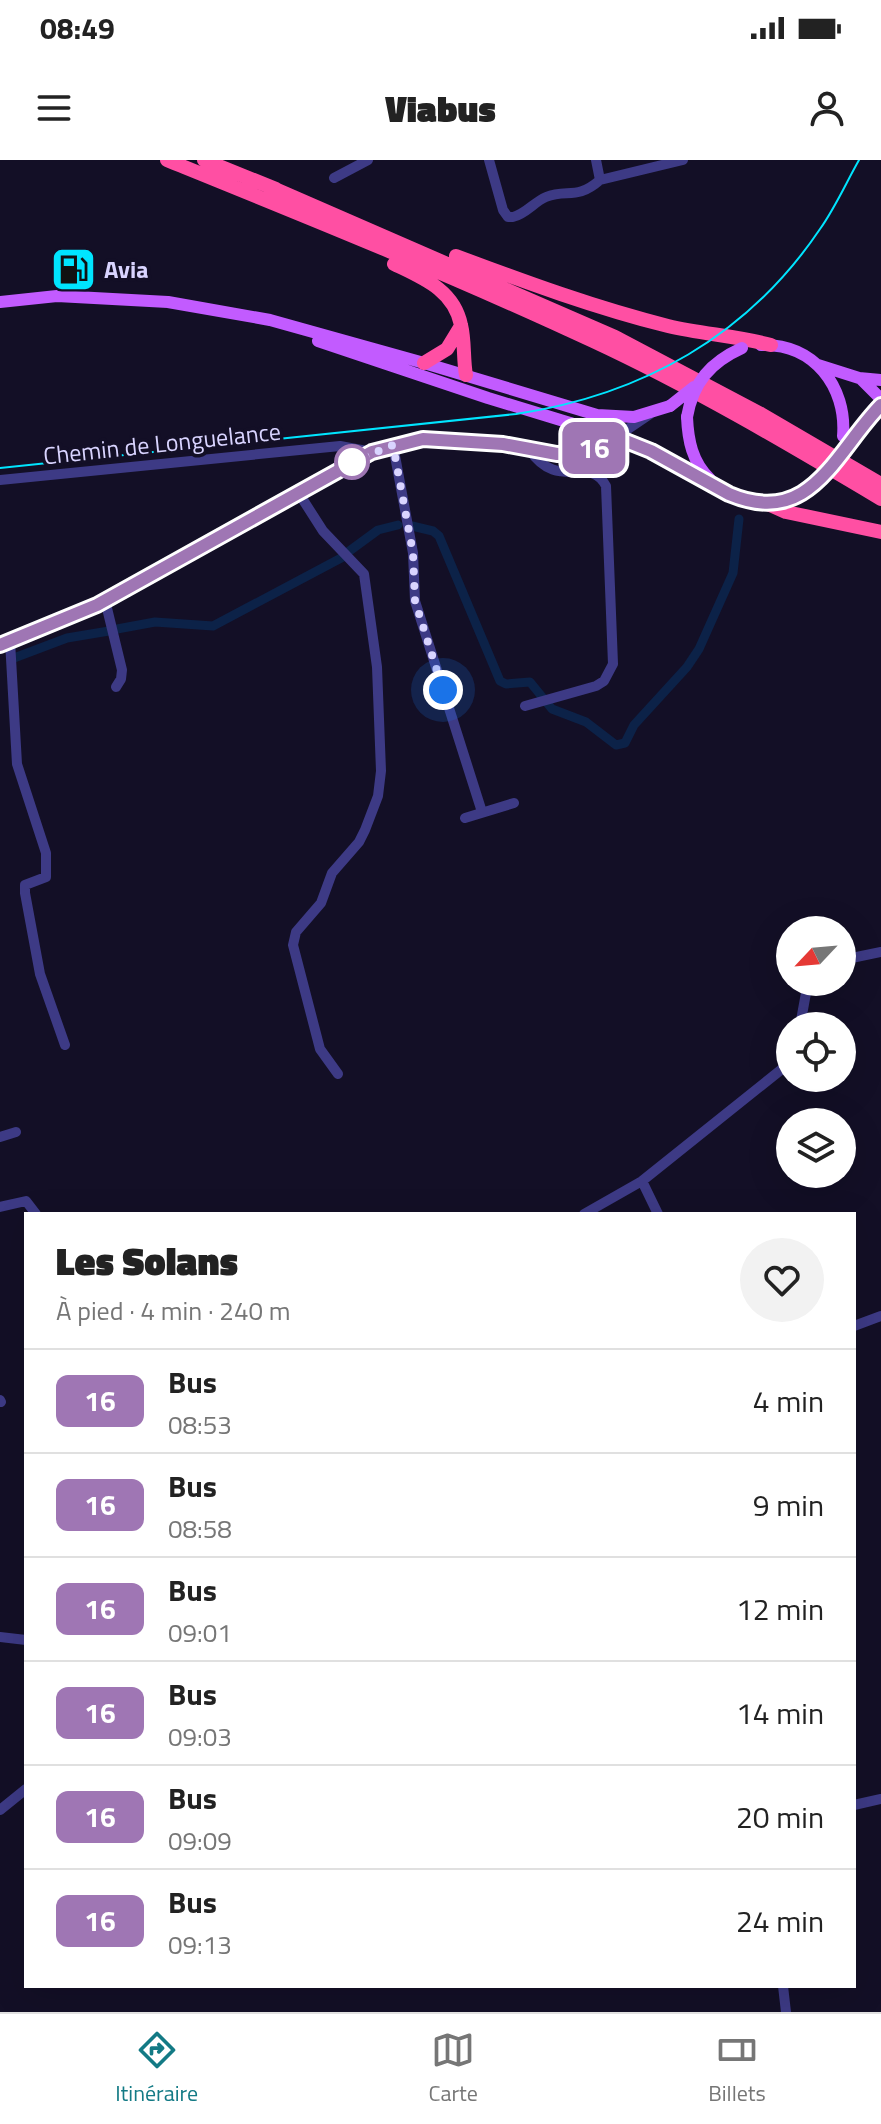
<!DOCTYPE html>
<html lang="fr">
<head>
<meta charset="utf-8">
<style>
  :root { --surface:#fff; --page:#f2f2f2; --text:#222; --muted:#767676; --line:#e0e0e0; --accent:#137a85 }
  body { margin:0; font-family:"Titillium Web",sans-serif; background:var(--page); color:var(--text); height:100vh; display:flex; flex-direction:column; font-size:30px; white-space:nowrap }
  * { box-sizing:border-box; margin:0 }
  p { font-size:26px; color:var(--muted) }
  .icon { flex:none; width:44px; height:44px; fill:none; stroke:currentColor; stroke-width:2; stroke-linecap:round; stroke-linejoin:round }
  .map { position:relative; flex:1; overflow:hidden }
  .panel { position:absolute; left:24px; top:1052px; width:832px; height:776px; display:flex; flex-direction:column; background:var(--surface); border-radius:0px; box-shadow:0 8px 32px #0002 }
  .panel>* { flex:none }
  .badge { padding:0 16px; border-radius:12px; font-size:28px; line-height:52px }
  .needle { width:52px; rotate:244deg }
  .buttons { position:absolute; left:776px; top:756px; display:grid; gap:16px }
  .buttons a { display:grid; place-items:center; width:80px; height:80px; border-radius:50%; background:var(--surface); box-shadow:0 8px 32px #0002; font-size:40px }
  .you { position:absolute; width:40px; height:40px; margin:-20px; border:6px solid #fff; border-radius:50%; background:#1a73e8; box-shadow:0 0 0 12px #1a73e833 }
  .map>.badge { position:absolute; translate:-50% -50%; box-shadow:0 0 0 4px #fff }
  .round { display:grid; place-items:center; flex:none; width:84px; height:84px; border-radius:42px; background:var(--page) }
  .head { display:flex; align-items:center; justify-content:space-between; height:136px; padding:0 32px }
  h1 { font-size:38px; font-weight:800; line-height:60px }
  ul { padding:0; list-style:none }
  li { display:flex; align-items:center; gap:24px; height:104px; padding:0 32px; border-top:2px solid var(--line) }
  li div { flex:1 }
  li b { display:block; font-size:30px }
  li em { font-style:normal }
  li .badge { min-width:88px; font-weight:700; text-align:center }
  .status { display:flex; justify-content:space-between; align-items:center; height:56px; padding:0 40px; background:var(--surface); direction:ltr }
  .status svg { height:22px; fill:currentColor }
  header { display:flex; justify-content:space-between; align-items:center; height:104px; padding:0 32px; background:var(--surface); font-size:36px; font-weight:800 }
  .dock { display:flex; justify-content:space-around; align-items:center; height:112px; border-top:2px solid var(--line); background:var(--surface); font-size:22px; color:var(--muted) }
  .dock a { display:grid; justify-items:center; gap:4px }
  .dock .on { color:var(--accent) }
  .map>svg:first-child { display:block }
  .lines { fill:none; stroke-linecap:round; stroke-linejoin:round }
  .canal { stroke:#0c2248; stroke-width:9 }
  .minor { stroke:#3d3a85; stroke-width:10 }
  .major { stroke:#c25bff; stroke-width:12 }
  .highway { stroke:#ff4fa3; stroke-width:14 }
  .tram { stroke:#00e5ff; stroke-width:2 }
  .major-bridge { stroke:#c25bff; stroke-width:12 }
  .line-casing { stroke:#fff; stroke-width:18 }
  .line { stroke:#9f76b4; stroke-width:12 }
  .walk { stroke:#d9d4ff; stroke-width:8; stroke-dasharray:0 14.4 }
  .stop-dot { fill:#fff; stroke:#9f76b4; stroke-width:4 }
  .labels { text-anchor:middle; stroke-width:7; stroke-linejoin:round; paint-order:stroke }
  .poi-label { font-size:24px; font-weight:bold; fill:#d9d4ff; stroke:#130f26; text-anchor:start }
  .street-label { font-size:24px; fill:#d9d4ff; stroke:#130f26 }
</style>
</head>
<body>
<div class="status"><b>08:49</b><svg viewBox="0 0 49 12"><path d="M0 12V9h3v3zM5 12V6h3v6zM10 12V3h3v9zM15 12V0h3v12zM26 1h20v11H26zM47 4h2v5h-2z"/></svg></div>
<header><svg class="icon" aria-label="menu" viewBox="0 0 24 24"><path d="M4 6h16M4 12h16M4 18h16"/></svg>Viabus<svg class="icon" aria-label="person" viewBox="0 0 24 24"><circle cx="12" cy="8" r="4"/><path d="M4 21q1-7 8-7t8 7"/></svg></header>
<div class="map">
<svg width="881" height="1852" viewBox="0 0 881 1852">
  <rect width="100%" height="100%" fill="#130f26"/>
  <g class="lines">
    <path class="canal" d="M412 366 433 371 439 376 500 521 506 524 530 522 552 549 586 562 616 585 625 583 634 565 687 507 699 489 733 413 739 359
      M348 392 378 370 398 365
      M117 469 155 462 213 466 343 397
      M14 498 67 478 109 471"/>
    <path class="minor" d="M489 0 503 50 508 57H513C526 54 534 42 546 37 567 28 576 41 600 20L596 0
      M334 18 368 0
      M600 20 683 0
      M393 285 413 393 415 441 482 652
      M564 293 572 288 576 280 571 262
      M0 320 340 286 372 292
      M298 332 323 371 364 414 377 507 381 611 378 636 365 670 359 682 332 713 321 743 296 772 293 785 320 889 338 914
      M105 440 122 510 121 519 116 527
      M10 481 17 604 46 693V717L25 725V733L40 814 65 885
      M0 485 97 445 372 292 423 279 503 284 557 294 579 293 616 277 650 254
      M525 546 596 526 604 521 613 504 606 326C589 294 558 333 529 289
      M465 658 514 643
      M842 800 881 792
      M800 866 808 822
      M0 977 16 972
      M642 1021 658 1054
      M0 1047 26 1041 36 1054
      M584 1054 642 1021 782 909 790 895
      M854 1166 881 1156
      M0 1240 1 1242
      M0 1477 26 1480
      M854 1645 881 1639
      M0 1650 26 1629
      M783 1826 786 1852"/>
    <path class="major" d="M0 142 57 136 168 142 270 160 424 203 597 255 634 257 670 246
      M318 181 488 238 616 277 651 291 741 339 766 343 780 342 793 338 814 327
      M761 185C814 183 847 227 843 276
      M818 205 859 218 881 220
      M861 219 881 239
      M687 257C688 280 692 302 710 319
      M852 282 867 259 881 245"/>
    <path class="highway" d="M167 0C310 58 454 116 593 181 692 227 787 283 881 339
      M204 0 276 29
      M268 26 615 177 761 254 881 324
      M456 96C525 122 596 148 668 166 702 174 737 176 771 185
      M394 104C423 118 454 130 461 165 465 181 463 199 466 215
      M424 203 447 189 461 166
      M766 343 786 352 881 372"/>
    <path class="tram" d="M0 308 516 254C642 235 748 176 820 69 835 48 846 23 859 0"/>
    <path class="major-bridge" d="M670 246 694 227
      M687 257C693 222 711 202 742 188
      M814 327 852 282"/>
  </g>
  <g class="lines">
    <defs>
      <path id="line" d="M0 485 97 445 372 292 423 279 503 284 557 294 579 293 616 277 651 291 729 334C811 369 835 292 881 245"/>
    </defs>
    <use href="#line" class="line-casing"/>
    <use href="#line" class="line"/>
    <path class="walk" d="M352 302 393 285 413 393 415 441 443 530"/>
  </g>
  <defs>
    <symbol id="fuel-square" viewBox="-11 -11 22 22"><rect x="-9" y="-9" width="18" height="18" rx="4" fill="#00e5ff" stroke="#130f26"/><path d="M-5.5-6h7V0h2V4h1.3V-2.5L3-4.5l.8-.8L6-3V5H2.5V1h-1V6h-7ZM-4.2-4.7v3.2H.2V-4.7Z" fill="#111"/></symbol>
  </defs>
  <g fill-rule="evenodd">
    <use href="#fuel-square" x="48" y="84" width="51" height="51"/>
  </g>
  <circle class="stop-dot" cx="352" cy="302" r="16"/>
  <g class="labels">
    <g class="poi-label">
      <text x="104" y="118">Avia</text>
    </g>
    <g class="street-label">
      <text transform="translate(162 284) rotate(-6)" y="8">Chemin de Longuelance</text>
    </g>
  </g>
</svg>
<div class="buttons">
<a><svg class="needle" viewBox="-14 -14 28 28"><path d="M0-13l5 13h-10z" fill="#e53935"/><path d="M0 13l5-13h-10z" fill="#767676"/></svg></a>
<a><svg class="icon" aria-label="locate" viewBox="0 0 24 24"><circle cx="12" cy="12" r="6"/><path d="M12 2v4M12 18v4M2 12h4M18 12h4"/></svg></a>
<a><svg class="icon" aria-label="layers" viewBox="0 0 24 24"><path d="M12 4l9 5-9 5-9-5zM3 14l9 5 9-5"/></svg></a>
</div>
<div class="you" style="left:443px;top:530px"></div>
<b class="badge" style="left:594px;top:288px;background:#9f76b4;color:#fff">16</b>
<section class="panel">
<div class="head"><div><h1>Les Solans</h1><p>À pied · 4 min · 240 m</p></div><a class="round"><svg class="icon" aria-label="heart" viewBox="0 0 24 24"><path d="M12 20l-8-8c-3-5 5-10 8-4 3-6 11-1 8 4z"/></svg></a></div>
<ul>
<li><span class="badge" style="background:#9f76b4;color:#fff">16</span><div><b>Bus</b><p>08:53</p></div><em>4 min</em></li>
<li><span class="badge" style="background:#9f76b4;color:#fff">16</span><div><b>Bus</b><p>08:58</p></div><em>9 min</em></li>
<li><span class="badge" style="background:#9f76b4;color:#fff">16</span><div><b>Bus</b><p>09:01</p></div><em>12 min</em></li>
<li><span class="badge" style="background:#9f76b4;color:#fff">16</span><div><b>Bus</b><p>09:03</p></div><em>14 min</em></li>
<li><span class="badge" style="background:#9f76b4;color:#fff">16</span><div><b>Bus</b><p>09:09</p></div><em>20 min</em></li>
<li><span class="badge" style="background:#9f76b4;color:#fff">16</span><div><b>Bus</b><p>09:13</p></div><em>24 min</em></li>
</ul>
</section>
</div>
<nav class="dock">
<a class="on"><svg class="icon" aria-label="directions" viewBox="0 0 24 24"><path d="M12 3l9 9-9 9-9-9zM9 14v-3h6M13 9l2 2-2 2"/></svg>Itinéraire</a>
<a><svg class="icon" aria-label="map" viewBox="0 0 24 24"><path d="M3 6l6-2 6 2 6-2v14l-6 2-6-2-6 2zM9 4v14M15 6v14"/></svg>Carte</a>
<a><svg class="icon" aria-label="tickets" viewBox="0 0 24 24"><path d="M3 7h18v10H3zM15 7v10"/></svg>Billets</a>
</nav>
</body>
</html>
